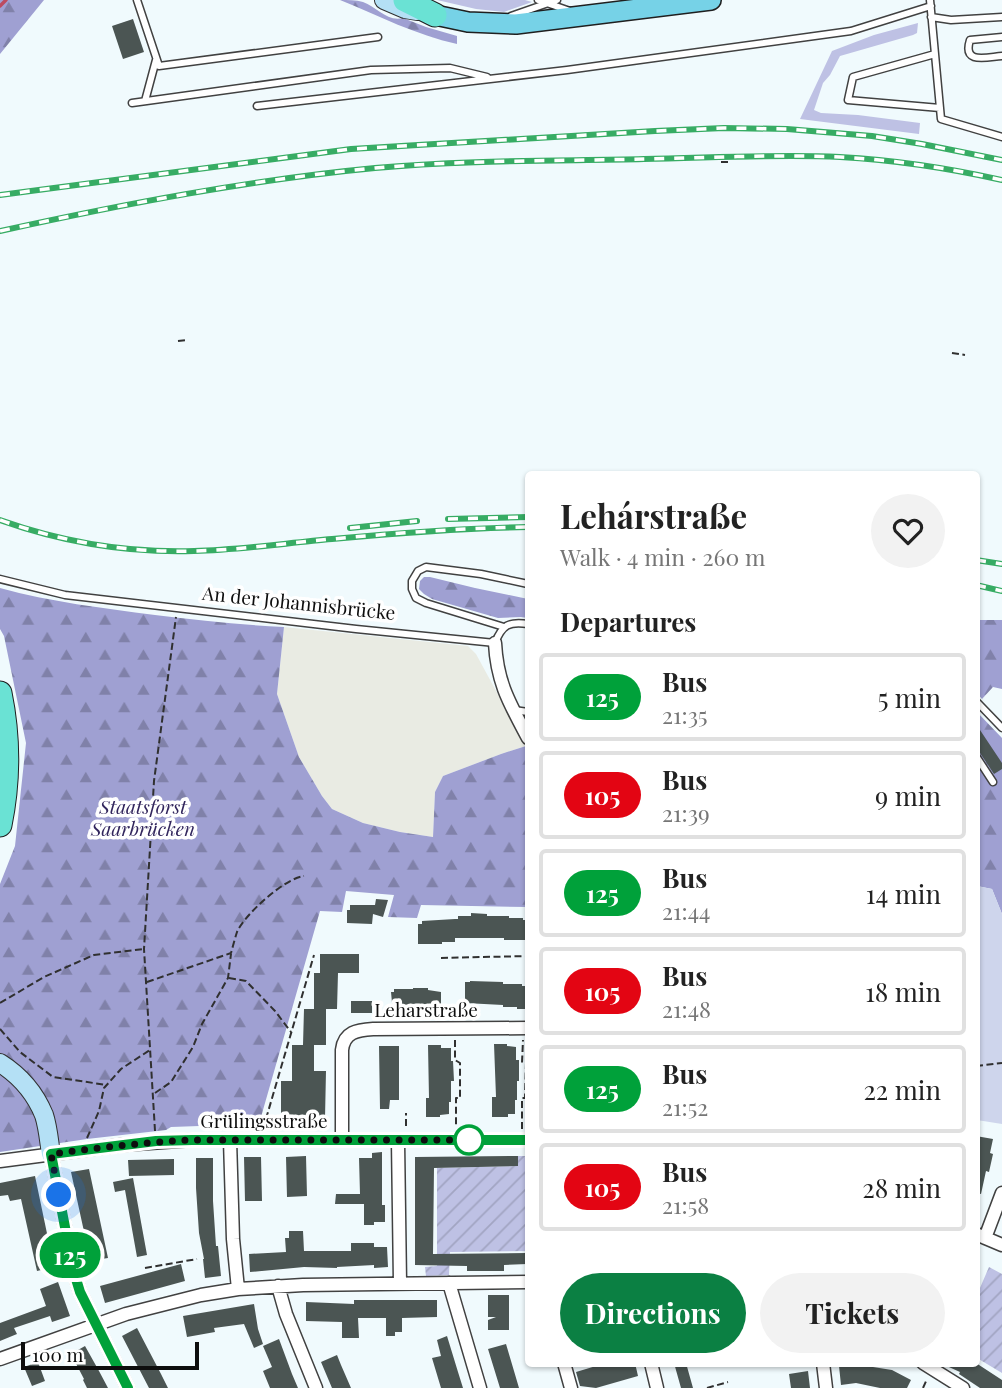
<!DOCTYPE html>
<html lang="en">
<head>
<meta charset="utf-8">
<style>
  :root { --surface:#fff; --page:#f2f2f2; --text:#222; --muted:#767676; --line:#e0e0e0; --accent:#0b8043 }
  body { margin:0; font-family:"Playfair Display",serif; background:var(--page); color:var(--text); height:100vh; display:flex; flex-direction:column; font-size:26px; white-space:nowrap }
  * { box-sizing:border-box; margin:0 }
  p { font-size:23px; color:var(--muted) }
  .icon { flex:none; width:38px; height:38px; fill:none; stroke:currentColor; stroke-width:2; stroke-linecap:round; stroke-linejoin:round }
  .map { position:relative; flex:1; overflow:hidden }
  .panel { position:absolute; left:525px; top:471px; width:455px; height:896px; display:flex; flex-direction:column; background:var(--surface); border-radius:7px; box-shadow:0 2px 5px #0004 }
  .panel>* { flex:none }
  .badge { padding:0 14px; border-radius:23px; font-size:24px; line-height:46px }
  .scale { position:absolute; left:21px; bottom:18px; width:178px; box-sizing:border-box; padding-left:7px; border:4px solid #0e0e0e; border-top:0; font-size:19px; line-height:24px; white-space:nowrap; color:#0e0e0e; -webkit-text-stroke:5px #fff; paint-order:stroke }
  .you { position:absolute; width:35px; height:35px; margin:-18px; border:5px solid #fff; border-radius:50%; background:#1a73e8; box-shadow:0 0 0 10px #1a73e833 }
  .map>.badge { position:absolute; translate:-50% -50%; box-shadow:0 0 0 4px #fff }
  h2 { padding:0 35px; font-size:26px; line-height:63px }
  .round { display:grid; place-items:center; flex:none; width:74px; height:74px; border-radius:37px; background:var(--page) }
  .head { display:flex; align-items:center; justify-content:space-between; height:119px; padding:0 35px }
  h1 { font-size:33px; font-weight:700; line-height:52px }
  .cta { display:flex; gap:14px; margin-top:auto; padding:14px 35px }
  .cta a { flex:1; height:80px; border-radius:42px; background:var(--accent); color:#fff; font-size:28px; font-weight:700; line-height:80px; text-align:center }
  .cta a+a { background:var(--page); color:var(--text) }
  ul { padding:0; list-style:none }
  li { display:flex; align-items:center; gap:21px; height:88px; margin:0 14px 10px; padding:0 21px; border:4px solid var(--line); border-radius:7px }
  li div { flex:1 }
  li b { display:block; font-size:26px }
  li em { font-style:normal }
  li .badge { min-width:77px; font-weight:700; text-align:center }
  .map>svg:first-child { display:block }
  .industrial { fill:#e9ebe3 }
  .grass { fill:#bec1e4 }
  .forest { fill:url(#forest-firs) }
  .garden { fill:url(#garden-furrows) }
  .pitch { fill:#ced5ec }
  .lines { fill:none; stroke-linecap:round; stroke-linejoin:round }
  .stream { stroke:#bc4b5f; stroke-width:3.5 }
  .building { fill:#4b5553 }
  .lane-casing { stroke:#414141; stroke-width:9 }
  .street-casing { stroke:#414141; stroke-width:15 }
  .secondary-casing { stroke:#303030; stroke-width:20 }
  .primary-casing { stroke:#1f1f1f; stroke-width:22 }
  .highway-casing { stroke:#1f1f1f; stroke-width:25 }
  .path { stroke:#303030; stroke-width:2; stroke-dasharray:7 3.5; stroke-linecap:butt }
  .lane { stroke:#fff; stroke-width:6 }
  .street { stroke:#fff; stroke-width:12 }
  .secondary { stroke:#b4e0f5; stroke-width:18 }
  .primary { stroke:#76d2e7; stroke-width:19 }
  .highway { stroke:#6ae2d4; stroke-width:23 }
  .rail-casing { stroke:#37ac64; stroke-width:6 }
  .rail { stroke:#fff; stroke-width:3.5; stroke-dasharray:10; stroke-linecap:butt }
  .line-casing { stroke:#fff; stroke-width:16 }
  .line { stroke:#00a13a; stroke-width:10 }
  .walk { stroke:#0e0e0e; stroke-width:7; stroke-dasharray:0 12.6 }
  .stop-dot { fill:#fff; stroke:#00a13a; stroke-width:3.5 }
  .labels { text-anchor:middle; stroke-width:7; stroke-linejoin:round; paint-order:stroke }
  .street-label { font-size:19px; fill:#0e0e0e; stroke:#fff }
  .park-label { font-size:19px; font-style:italic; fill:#32265d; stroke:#fff }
</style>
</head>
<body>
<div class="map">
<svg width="1002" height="1388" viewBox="0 0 1002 1388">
  <defs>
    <pattern id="forest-firs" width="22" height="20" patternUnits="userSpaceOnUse" patternTransform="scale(1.75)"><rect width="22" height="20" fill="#9fa0d2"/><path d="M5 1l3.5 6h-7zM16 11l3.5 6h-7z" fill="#8081a9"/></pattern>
    <pattern id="garden-furrows" width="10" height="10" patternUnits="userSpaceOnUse" patternTransform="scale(1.75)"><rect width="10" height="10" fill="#bec1e4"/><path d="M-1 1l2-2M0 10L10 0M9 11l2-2" fill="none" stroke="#a2a5c2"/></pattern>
  </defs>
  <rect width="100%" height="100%" fill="#f0fafd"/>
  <path class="industrial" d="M284 627 468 646 476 654 526 746 501 754 443 776 435 792 433 837 400 832 363 823 332 809 322 796 299 757 277 694Z"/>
  <path class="grass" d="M437 0H525L532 2 504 12 476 9Z
    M918 23 917 33 913 35 840 56 830 75 823 83 814 110 821 113 858 115 920 123 919 134 800 119 832 51 874 35Z"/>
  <path class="forest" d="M0 0H44L0 54Z
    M340 0C348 0 356 0 363 2 377 7 387 22 403 18L426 27 457 36V44C416 35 379 16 340 0Z
    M424 577H430L475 588 528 599V618L521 617 498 618 432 599 424 594 419 589 420 581Z
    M0 588C51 602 102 608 155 615 198 620 241 625 284 627L277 694 299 757 322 796 332 809 363 823 400 832 433 837 435 792 443 776 501 754 526 746 528 750V907L421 905 417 918 388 917 394 895 346 891 342 912 320 911 259 1124 171 1127 166 1130 87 1139 0 1152V884L15 846 26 743 4 636 0 629Z
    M977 620H1002V689L993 687 982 699 977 693Z
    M976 711 1002 738V914L992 889 977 886Z"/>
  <path class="garden" d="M518 1156H528V1251L450 1252 449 1275 426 1276 425 1267 437 1266V1168L518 1166Z
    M989 1267 1002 1274V1373L977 1358V1295Z"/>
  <path class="pitch" d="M977 886 992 889 1002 914V1124L977 1120Z"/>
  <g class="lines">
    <path class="stream" d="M0 6 6 0"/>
  </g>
  <path class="building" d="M133 19 144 52 123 59 112 26Z
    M976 724 1002 763V769L994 774 976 747Z
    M376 899 388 900 383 917 373 914 372 924 347 923V910H350V905H375Z
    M471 913 487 914V916H509V918H523V920H526V923H528V940H504V938H455V942H442V944H418V924H422V921L455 919H458V916H471Z
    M320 954H359V973H338L337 1009H326V1045H314V1071H326L325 1118 281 1120V1081H292V1045H303L304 1009H314V973H320Z
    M470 981 503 982V984H522V986H528V1009H517V1007H503V1005L465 1003V982H470Z
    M413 988H428V990L441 992V1009L418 1010V1012L393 1013 391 992H394V989H413Z
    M351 1001H372V1013H351Z
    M494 1044H507V1046L516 1047V1060H519V1081H517V1100H515V1114H508V1117H492V1097H496Z
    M428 1045H441V1048H451V1061H453L454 1081H451V1102H449V1114L440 1115V1117H426V1098H429Z
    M379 1046H399V1100H390L389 1109H380Z
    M976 1136 993 1139 990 1153 993 1154 989 1172 986 1171 981 1194 976 1193Z
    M382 1152V1205H385V1222H374V1225H364V1204H335L336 1194H360L359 1158H372V1153Z
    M306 1156 307 1196 287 1197 286 1157Z
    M518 1156V1166L434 1168 433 1254 527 1253V1264L504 1265V1271H467V1266L415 1265V1157Z
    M244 1157H261L262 1201H245Z
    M196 1158H213V1201L216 1246H218L221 1276 205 1278 203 1259H204L199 1233 196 1188Z
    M174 1159V1175L129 1176 128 1160Z
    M89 1169 108 1258 95 1260 94 1259H90L71 1172Z
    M35 1176 54 1267 37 1271 21 1199 10 1201 8 1195 0 1196V1183Z
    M133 1178 147 1255 137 1257 125 1190 115 1192 113 1182Z
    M289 1231H303L304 1251H351V1243H374V1247H387L388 1267 374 1268V1265L337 1267V1268L304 1267 250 1272 249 1254 286 1252 285 1238H289Z
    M181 1264 185 1281 105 1303 100 1286Z
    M58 1282 70 1316 52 1322 50 1316 14 1328 17 1334 0 1341V1323L46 1306 40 1289Z
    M488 1295H509V1330H488V1320L496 1317H488Z
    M354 1300H437V1317L402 1318V1332H395V1336H386V1318H358L359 1338H342V1322L306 1321V1302L354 1304Z
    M254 1304 258 1329 263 1344 254 1348 244 1324 214 1328 215 1332 187 1337 183 1316Z
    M137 1328 161 1374 168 1388H149L122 1336Z
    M447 1336 458 1372 463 1388H441L432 1358 441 1356 437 1340Z
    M279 1339 292 1374 298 1388H270L263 1371 272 1367 263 1346Z
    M506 1344 514 1371 519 1388H500L488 1349Z
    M85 1346 99 1371 108 1388H87L83 1380 84 1379 71 1354Z
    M337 1355 341 1365 351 1388H332L321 1362Z
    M38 1362 45 1381 32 1386 24 1367Z
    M606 1363H635L638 1376 596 1388 580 1386 576 1372Z
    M674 1363H686L693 1388H681Z
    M940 1363H976L1002 1380V1388H980L959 1374 960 1372Z
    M854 1364 892 1370 911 1380 907 1388H880L856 1383 841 1385 839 1366Z
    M808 1371 810 1388H791L789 1374Z"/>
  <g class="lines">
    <defs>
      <path id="lane" d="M137 0 159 66 378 37
        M538 0 570 11
        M930 0 941 119 1002 137
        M511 16 557 0
        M931 17 951 20 1002 17
        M1002 37 970 40C962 65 987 57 1002 56
        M935 54 853 77 848 100 940 108
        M145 101 156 60
        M132 103 371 70 450 68 487 77
        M257 106 567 70 851 31 931 6
        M0 579 65 595 356 629 495 643C502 625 509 621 528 624
        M504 627 426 603 416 598 412 589V581L418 571 426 567 481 574 528 584
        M976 701 1002 728
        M514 710 528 712
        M976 756 993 782"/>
      <path id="street" d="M495 643C497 683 510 704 528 738
        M230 1140 233 1239 238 1289
        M342 1140V1050C344 1032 357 1030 373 1029L528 1028
        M398 1141 400 1283
        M51 1154 73 1269 80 1292 128 1388
        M0 1161 122 1145 192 1140H528
        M976 1234 1002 1245
        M985 1238 1002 1193
        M449 1283 480 1388
        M278 1286 286 1314 316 1388
        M0 1359 126 1314 201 1295 238 1289 303 1285 528 1282
        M564 1363 571 1388
        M651 1363 657 1388
        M823 1363 826 1388
        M923 1363 963 1388"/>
      <path id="secondary" d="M384 0 405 9 417 11
        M0 1063C19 1075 35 1093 44 1115 48 1127 49 1141 51 1154"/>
      <path id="primary" d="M435 15 468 22 516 24 711 0"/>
      <path id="highway" d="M405 0 435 15
        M0 693C9 737 9 781 0 825"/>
    </defs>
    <use href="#lane" class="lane-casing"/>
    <use href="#street" class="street-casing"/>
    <use href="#secondary" class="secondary-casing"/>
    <use href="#primary" class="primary-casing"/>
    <use href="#highway" class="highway-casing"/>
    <path class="path" d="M721 162H730
      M178 341 188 340
      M952 353 965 355
      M441 958 528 956
      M229 978 246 981 275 1011 291 1032
      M147 982 231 953C233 946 235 938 237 932 245 914 285 878 304 876
      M0 1003 44 977 94 955 143 949
      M0 1029 20 1052 53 1077 107 1085
      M455 1040V1060L460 1063V1098H456V1127
      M976 1066 1002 1063
      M155 1093 171 1082 193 1047 202 1024 228 978 231 954
      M406 1126V1113
      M263 1129 314 955
      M522 1129V1098H525L526 1063H522L523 1040
      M155 1131 144 949 154 781 176 617
      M87 1138 99 1111 104 1088 121 1069 150 1050
      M145 1268 197 1259
      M707 1388 728 1382
      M923 1388 927 1379"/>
    <use href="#lane" class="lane"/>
    <use href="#street" class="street"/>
    <use href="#secondary" class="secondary"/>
    <use href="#primary" class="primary"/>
    <use href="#highway" class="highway"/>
    <defs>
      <path id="rail" d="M0 195 351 149 655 131 724 128 787 129 872 136 922 144 1002 160
        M0 231C124 204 249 180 375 168 463 160 556 161 644 159 709 158 775 154 840 157 895 160 948 168 1002 180
        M448 519 528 517
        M0 520C62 542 128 553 194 551 240 550 286 543 332 539 397 533 463 528 528 527
        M350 528 417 521
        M976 560 1002 564
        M976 585 1002 591"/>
    </defs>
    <use href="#rail" class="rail-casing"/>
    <use href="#rail" class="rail"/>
  </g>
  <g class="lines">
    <defs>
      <path id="line" d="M128 1388 80 1292 73 1269 51 1154 156 1141 192 1140H528"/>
    </defs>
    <use href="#line" class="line-casing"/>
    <use href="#line" class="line"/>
    <path class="walk" d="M59 1195 51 1154C98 1148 145 1142 192 1140H469"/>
  </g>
  <circle class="stop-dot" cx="469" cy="1140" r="14"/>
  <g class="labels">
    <g class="street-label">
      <text transform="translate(299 603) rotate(6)" y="7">An der Johannisbrücke</text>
      <text x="426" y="1017">Leharstraße</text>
      <text x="264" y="1128">Grülingsstraße</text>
    </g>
    <g class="park-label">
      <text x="143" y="814">Staatsforst<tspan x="143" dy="22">Saarbrücken</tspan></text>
    </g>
  </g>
</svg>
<div class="scale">100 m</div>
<div class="you" style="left:59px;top:1195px"></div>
<b class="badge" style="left:70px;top:1255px;background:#00a13a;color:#fff">125</b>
<section class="panel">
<div class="head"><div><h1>Lehárstraße</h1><p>Walk · 4 min · 260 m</p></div><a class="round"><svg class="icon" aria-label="heart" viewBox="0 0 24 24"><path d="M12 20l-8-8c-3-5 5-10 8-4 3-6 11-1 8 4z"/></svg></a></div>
<h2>Departures</h2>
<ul>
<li><span class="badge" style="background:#00a13a;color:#fff">125</span><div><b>Bus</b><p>21:35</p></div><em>5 min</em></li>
<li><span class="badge" style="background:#e30513;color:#fff">105</span><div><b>Bus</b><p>21:39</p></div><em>9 min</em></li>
<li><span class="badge" style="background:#00a13a;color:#fff">125</span><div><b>Bus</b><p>21:44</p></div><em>14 min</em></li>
<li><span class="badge" style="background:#e30513;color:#fff">105</span><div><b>Bus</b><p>21:48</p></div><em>18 min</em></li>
<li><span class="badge" style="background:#00a13a;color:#fff">125</span><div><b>Bus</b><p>21:52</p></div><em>22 min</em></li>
<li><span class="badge" style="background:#e30513;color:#fff">105</span><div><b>Bus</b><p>21:58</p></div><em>28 min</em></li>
</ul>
<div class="cta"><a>Directions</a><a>Tickets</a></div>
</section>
</div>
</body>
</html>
